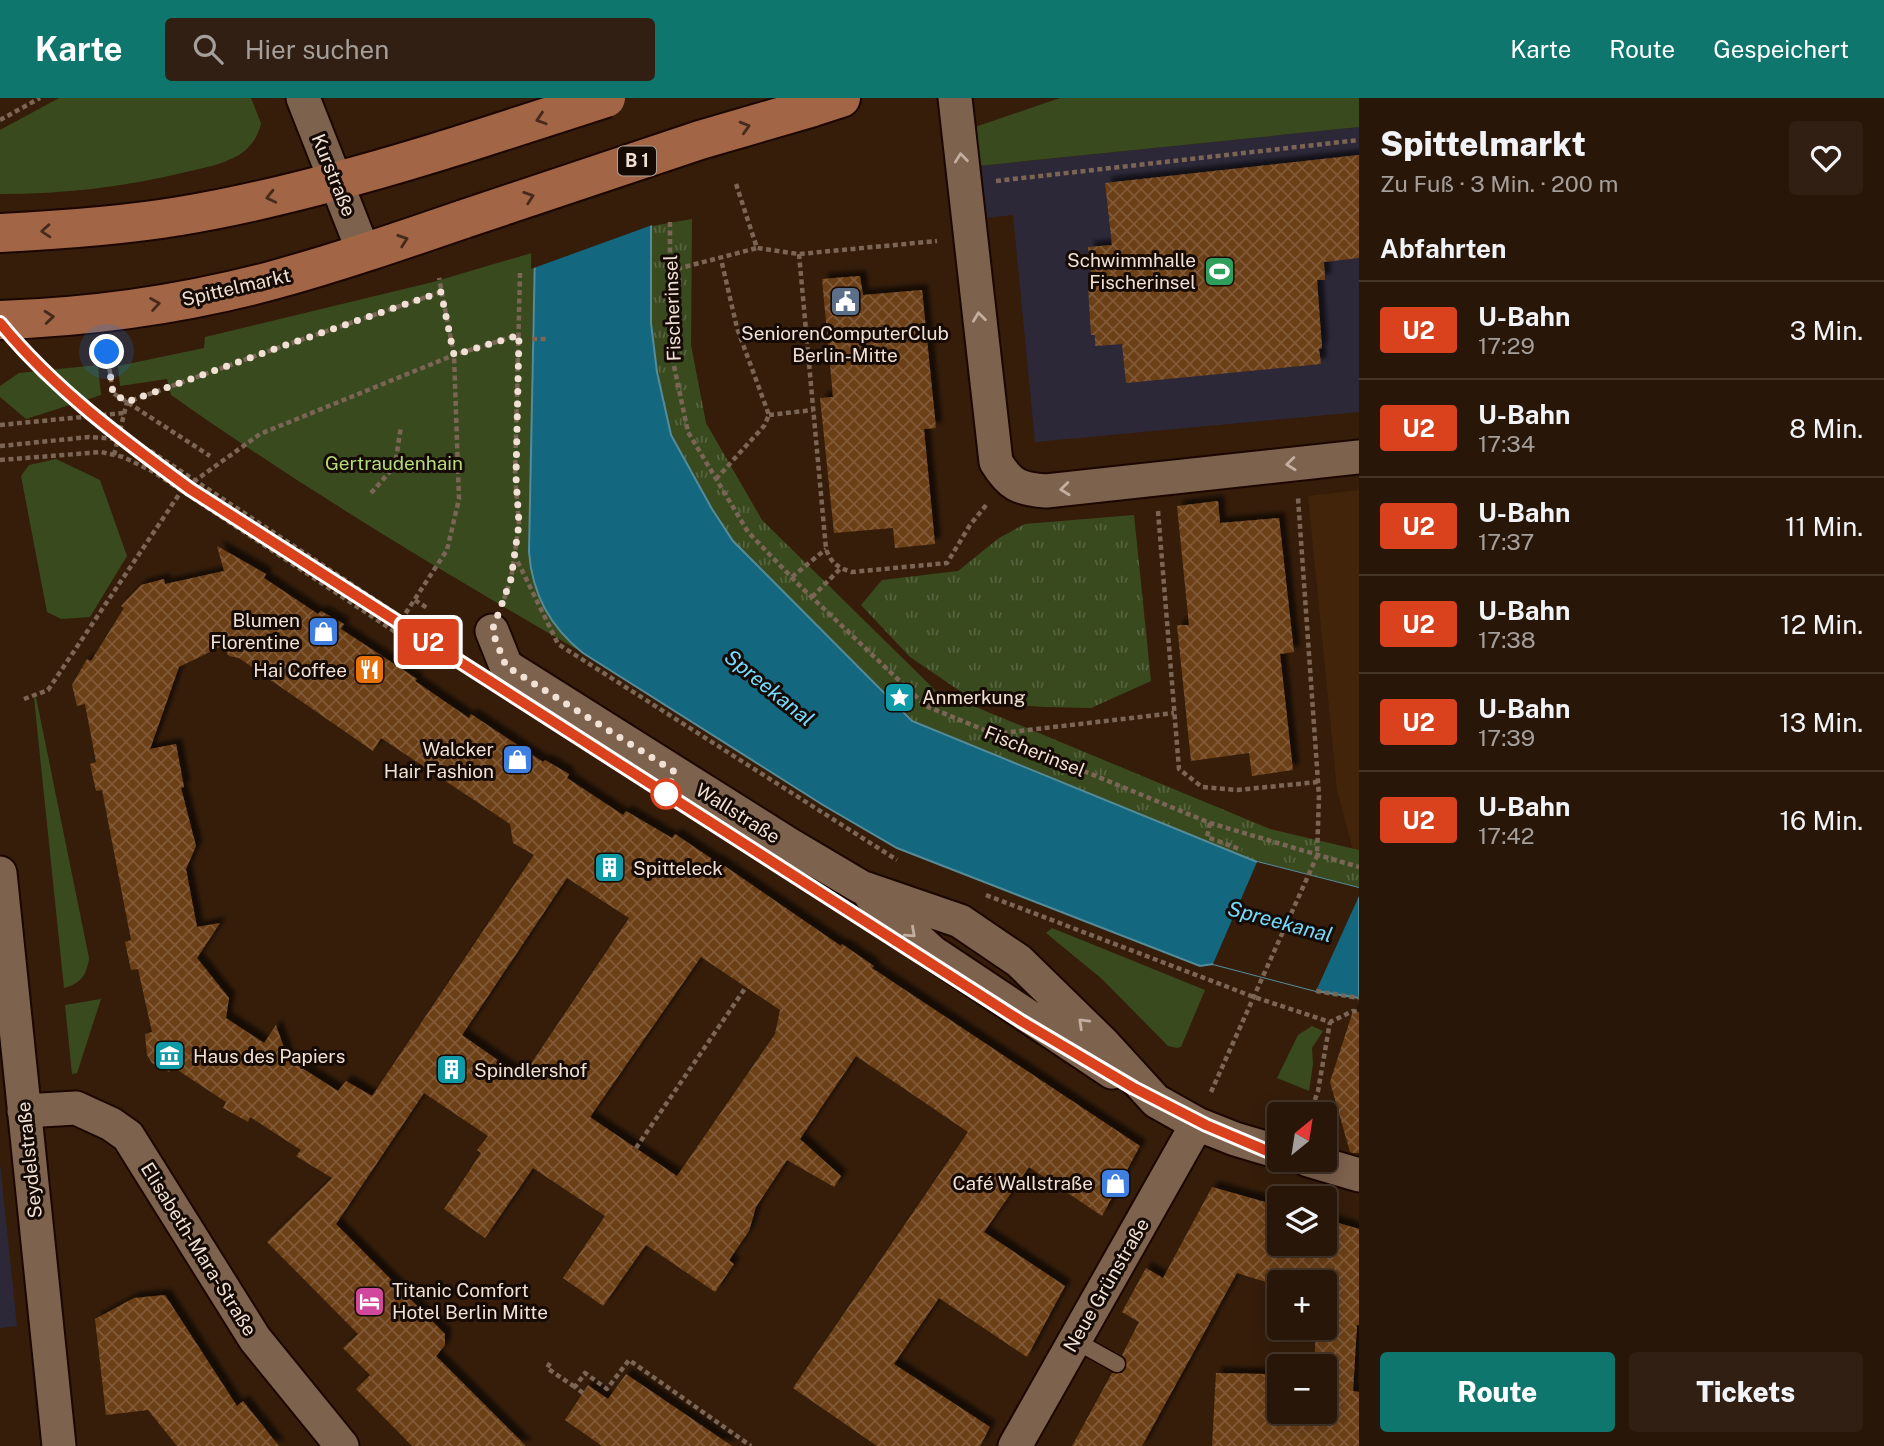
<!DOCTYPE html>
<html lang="de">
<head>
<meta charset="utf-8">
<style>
  :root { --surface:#281608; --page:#301f12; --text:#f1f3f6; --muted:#a59f9c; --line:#443529; --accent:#0f766e }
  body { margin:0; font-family:"Public Sans",sans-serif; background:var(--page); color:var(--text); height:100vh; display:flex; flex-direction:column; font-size:26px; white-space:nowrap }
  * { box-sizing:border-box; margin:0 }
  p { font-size:23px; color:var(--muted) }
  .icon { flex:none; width:38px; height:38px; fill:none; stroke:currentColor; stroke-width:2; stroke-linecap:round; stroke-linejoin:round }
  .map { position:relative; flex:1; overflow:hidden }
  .drawer { display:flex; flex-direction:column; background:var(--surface); width:525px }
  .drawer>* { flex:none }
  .badge { padding:0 14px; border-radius:5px; font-size:24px; line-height:46px }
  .needle { width:46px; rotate:30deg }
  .buttons { position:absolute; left:1267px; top:1004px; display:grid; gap:14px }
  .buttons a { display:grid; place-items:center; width:70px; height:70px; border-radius:7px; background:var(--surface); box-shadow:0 4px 18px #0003,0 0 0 2px var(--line); font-size:35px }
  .you { position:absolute; width:35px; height:35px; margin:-18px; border:5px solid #fff; border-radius:50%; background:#1a73e8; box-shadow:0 0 0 10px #1a73e833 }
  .map>.badge { position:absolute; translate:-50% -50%; box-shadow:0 0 0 4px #fff }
  h2 { padding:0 21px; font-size:26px; line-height:63px }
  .round { display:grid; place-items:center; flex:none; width:74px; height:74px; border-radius:7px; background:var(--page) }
  .head { display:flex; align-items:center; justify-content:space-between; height:119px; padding:0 21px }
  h1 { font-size:33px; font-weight:800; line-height:52px }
  .cta { display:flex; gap:14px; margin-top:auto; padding:14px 21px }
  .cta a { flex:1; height:80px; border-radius:7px; background:var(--accent); color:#fff; font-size:28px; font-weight:800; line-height:80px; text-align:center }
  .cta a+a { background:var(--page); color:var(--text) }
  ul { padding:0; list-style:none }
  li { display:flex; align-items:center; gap:21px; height:98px; padding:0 21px; border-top:2px solid var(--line) }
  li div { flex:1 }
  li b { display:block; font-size:26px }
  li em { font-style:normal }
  li .badge { min-width:77px; font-weight:700; text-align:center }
  header { display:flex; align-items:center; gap:42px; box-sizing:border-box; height:98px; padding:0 35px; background:var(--accent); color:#fff }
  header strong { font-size:33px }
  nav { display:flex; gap:38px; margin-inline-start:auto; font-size:24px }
  .search { width:490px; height:63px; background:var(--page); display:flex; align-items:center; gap:18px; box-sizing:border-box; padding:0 24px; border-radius:7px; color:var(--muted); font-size:26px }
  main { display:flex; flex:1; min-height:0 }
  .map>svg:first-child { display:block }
  .commercial { fill:#2c2838 }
  .built { fill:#41240a }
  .green { fill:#3a4a1f }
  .park { fill:url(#park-tufts) }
  .water { fill:#13677f; stroke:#568c99; stroke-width:2 }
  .pier { fill:#351d0a }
  .building { fill:url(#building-cross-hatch); fill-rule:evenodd; filter:url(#shadow) }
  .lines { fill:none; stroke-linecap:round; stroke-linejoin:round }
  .service-casing { stroke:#1b0600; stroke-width:19 }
  .minor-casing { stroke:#1b0600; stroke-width:37 }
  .primary-casing { stroke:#1b0600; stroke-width:42 }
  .path { stroke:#7b6656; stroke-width:4.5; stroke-dasharray:5 3.5; stroke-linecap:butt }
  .service { stroke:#7d624d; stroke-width:16 }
  .minor { stroke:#7d624d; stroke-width:33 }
  .primary { stroke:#a26646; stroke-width:38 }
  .primary-bridge-casing { stroke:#1b0600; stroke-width:42; stroke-linecap:butt }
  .primary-bridge { stroke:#a26646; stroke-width:38 }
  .oneway { stroke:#462a1b }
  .oneway2 { stroke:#c3ae9f }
  .line-casing { stroke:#fff; stroke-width:16 }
  .line { stroke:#da421e; stroke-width:10 }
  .walk { stroke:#f1e1d5; stroke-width:7; stroke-dasharray:0 12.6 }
  .stop-dot { fill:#fff; stroke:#da421e; stroke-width:3.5 }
  .labels { text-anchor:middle; stroke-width:6; stroke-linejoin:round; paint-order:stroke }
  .shield { fill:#150a04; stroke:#afa096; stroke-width:2 }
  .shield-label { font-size:18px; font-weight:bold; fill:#f1e1d5 }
  .street-label { font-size:19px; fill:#f1e1d5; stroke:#150a04 }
  .poi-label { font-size:19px; fill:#f1e1d5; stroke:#150a04; text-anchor:end }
  .park-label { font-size:19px; fill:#b5dc7a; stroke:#150a04 }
  .water-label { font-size:21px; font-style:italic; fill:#75dbfe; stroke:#150a04 }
</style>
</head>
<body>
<header>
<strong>Karte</strong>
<div class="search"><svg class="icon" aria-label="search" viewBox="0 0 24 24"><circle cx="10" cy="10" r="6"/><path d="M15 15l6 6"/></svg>Hier suchen</div>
<nav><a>Karte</a><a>Route</a><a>Gespeichert</a></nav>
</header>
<main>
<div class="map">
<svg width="1359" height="1348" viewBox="0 0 1359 1348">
  <defs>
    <pattern id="park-tufts" width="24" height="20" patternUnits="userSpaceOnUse" patternTransform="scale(1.75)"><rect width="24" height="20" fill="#3a4a1f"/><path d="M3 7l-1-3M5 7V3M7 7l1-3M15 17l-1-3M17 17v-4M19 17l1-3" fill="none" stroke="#57643f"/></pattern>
    <pattern id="building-cross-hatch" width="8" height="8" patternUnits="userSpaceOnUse" patternTransform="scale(1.75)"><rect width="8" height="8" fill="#6c3f17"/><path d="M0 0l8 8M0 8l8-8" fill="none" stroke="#815a38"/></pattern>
    <filter id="shadow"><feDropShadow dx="6" dy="-6" stdDeviation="2" flood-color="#0009"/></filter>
  </defs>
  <rect width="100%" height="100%" fill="#351d0a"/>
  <path class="commercial" d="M1359 29V314L1035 344 1013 117 983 120 978 68Z
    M0 1065 17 1228 0 1230Z"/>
  <path class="built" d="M1359 392V752H1353L1337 692 1308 398Z"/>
  <path class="green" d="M59 0H251L261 25C259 38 249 52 237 58 221 67 203 70 186 74 125 89 63 96 0 96V32Z
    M1060 0H1359V29L978 68 975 29Z
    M535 154 532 241 531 474 560 534 583 555C443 474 304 391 171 297L167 281 120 288 118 268 204 250 205 239 433 184Z
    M98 267 101 297 26 321 0 299V288L19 275Z
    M56 361 100 382 127 458 90 519 61 521 47 514 21 378 29 367Z
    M36 599 89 860C87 877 80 886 64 890L34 600Z
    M1052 830 1205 892 1181 949 1177 950 1168 948 1102 881 1046 835Z
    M101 901 77 975 72 976 65 907Z
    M1312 928 1323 933 1312 950 1313 966 1309 993 1277 980 1298 937Z"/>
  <path class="park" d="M692 121 691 247 706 325 762 422 935 592 1270 731 1359 752V790L1257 764 912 622 733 443 712 411 671 337 657 274 651 225 652 128Z
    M1134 417 1151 583 1091 610 1045 609 976 604 910 559 861 507 882 482 958 473 999 440 1025 426Z"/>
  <path class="water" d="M651 0V225L657 274 671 337 712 411 733 443 912 623 1257 764 1359 790V900L1316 893 1213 866 1200 868 897 750 823 707 583 555C550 529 532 496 529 454L535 154Z"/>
  <path class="pier" d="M533 0H654L655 126 531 171Z
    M1257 764 1359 790V798L1316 893 1213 866Z"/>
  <path class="building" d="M1359 57V160L1324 164 1325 182H1317L1322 250 1319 251 1321 266 1126 285 1122 246 1095 248V237H1091L1088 188 1092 187 1088 149 1112 147 1105 85Z
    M860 178 863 197 922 192 936 330 924 331 935 446 895 450 893 430 834 435 820 300 833 299 822 181Z
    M1218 403 1220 425 1279 420 1294 554 1280 556 1293 672 1252 678 1249 655 1191 663 1177 527H1189L1177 408Z
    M217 448 266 476 264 480 318 516 321 513 344 526 341 531 417 581 415 583 469 620 471 616 543 664 545 662 569 676 567 680 623 717 626 713 672 740 675 736 715 763 716 762 841 848 842 846 874 868 872 870 1140 1048 1102 1118 1029 1069 984 1134 1065 1188 1027 1259 939 1200 894 1266 990 1329 980 1348H877L793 1290 968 1034 856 958 800 1041 841 1078 834 1089 787 1062 756 1109 749 1133 729 1162 734 1166 715 1194 646 1147 603 1208 563 1180 605 1118 533 1070 485 1140 444 1111 481 1055 477 1052 488 1038 424 995 336 1126 445 1236V1247L436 1258 526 1348H412L356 1291 370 1277 343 1250 358 1236 267 1144 332 1080 296 1058 301 1052 250 1019 248 1024 223 1010 226 1004 173 969 169 974 152 965 147 957 145 936 152 934 138 871 131 872 125 844 131 842 102 692 96 693 90 666 96 664 85 606 77 608 72 587 87 561 91 563 124 510 121 508 141 487 164 481 165 486 224 473ZM222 548 229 558 239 560 373 653 381 640 510 726 513 745 534 757 372 998 346 983 338 993 288 961 276 927 264 945 226 920 229 900 197 860 220 825 197 829 186 771 196 748 181 690 184 689 176 646 150 651 179 569ZM567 780 629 820 522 979 462 937ZM701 859 780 912 775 936 677 1078 590 1019Z
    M1353 913 1359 914V1055H1354L1350 1054 1330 984Z
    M1212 1089 1279 1108V1146H1325V1121L1359 1131V1227H1357L1353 1293 1359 1294V1348H1212L1216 1275 1265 1276 1266 1272 1279 1273V1314H1325V1269H1314L1316 1230H1325V1185H1279V1188L1237 1175 1142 1348H1072L1112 1275H1122L1126 1270V1261L1122 1257 1139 1224 1122 1214 1146 1170 1163 1180Z
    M165 1197 237 1308 243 1303 279 1348H177L148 1312 106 1317 95 1221 134 1200Z
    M626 1276 732 1348H602L565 1322 588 1287 608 1301Z"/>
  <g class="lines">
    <defs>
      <path id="service" d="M1074 1242 1117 1266"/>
      <path id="minor" d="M303 0 364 155
        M955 0 996 364C1010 387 1019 391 1046 393L1359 359
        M492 533 506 568 790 747 861 789 960 823 1019 863 1104 946 1156 1003 1197 1026 1235 1041 1279 1054
        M0 775 59 1348
        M871 798 932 854 1112 974
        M24 1013 76 1010 111 1026 128 1038 255 1241 342 1348
        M1308 1062 1359 1077
        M1015 1348 1197 1026"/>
      <path id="primary" d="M810 10 841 0
        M0 135C60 132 120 128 180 118 276 102 371 75 463 46
        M0 222C90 219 183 206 270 183 336 165 400 143 464 121"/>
    </defs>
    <use href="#service" class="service-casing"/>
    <use href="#minor" class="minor-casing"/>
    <use href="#primary" class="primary-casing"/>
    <path class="path" d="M0 22 40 0
      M996 83 1359 42
      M736 86 757 150 799 156 937 143
      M670 124V249L688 334 748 434 799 487 926 608 1210 725 1359 769
      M799 156 826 451C831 465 838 470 852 474L947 465 970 427 987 406
      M669 173 757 150
      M532 241H546
      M107 254 113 295 210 358
      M769 317 813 312
      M0 327 124 315
      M0 348 89 339 118 341 149 352 419 531C432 536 445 536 459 543
      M114 357 127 304 286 247 441 194
      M0 362 101 354 123 359 152 373 394 533 447 452 459 401 454 257 439 180
      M716 381 764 328 769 317 737 230 721 161
      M371 395 395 368 401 328
      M1158 413 1179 671 1202 689 1237 692 1318 684
      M514 456 558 546 897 762
      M792 479 826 451
      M812 499 841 470
      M504 501 511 481 519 426 515 378 520 175
      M415 502 427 510
      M24 601 48 592 182 392 260 336 454 257 519 237
      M994 636 1174 615
      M1210 725 1207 739 1242 752
      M986 797 1254 899 1330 924 1353 913 1359 914
      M1316 893 1359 900
      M1211 994 1317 758 1319 698 1298 400
      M1312 1010 1318 993 1330 924
      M636 1050 746 889
      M550 1265 547 1270 575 1289
      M583 1295 575 1289 585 1275 607 1291 629 1262 751 1348"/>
    <use href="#service" class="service"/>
    <use href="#minor" class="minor"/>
    <use href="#primary" class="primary"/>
    <defs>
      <path id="primary-bridge" d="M463 46 606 0
        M464 121 700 42 810 10"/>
    </defs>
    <use href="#primary-bridge" class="primary-bridge-casing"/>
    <use href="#primary-bridge" class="primary-bridge"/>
  </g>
  <defs><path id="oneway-chevron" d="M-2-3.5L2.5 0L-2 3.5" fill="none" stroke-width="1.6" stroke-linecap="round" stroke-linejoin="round" transform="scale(1.75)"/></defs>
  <g class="oneway">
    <use href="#oneway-chevron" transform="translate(541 21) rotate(162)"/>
    <use href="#oneway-chevron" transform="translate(745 29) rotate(-16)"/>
    <use href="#oneway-chevron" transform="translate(271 99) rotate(167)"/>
    <use href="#oneway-chevron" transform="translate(529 99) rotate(-19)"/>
    <use href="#oneway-chevron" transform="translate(46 133) rotate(176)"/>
    <use href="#oneway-chevron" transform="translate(403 142) rotate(-19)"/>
    <use href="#oneway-chevron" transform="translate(155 206) rotate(-9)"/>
    <use href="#oneway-chevron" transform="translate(49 219) rotate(-5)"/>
  </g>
  <g class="oneway2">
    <use href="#oneway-chevron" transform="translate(961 60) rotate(-96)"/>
    <use href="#oneway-chevron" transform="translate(979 219) rotate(-97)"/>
    <use href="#oneway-chevron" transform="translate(1291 366) rotate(174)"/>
    <use href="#oneway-chevron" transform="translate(1065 391) rotate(174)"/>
    <use href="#oneway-chevron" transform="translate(911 835) rotate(42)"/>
    <use href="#oneway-chevron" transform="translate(1083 925) rotate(-136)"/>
  </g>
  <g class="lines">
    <defs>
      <path id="line" d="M0 225C54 291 122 341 190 391L1021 923 1134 990 1206 1027 1279 1058"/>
    </defs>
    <use href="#line" class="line-casing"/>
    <use href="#line" class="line"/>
    <path class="walk" d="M107 254 113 295 127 304 286 247 441 194 454 257 519 237 516 379 519 426 511 481 492 533 506 568 675 674 666 696"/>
  </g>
  <defs>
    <symbol id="stadium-square" viewBox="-11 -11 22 22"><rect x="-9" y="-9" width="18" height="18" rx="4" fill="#2e9e5b" stroke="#150a04"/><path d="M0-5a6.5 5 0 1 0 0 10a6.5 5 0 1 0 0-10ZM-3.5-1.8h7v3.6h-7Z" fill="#fff"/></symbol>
    <symbol id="civic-square" viewBox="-11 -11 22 22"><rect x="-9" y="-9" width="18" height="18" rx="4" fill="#5c6f8a" stroke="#150a04"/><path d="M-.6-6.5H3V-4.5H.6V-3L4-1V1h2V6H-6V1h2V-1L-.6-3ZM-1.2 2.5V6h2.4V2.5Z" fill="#fff"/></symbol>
    <symbol id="shop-square" viewBox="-11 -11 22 22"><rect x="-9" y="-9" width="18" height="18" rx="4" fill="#3f7fe0" stroke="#150a04"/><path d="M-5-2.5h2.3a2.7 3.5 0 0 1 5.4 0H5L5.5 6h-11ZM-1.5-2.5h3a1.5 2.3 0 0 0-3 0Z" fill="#fff"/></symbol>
    <symbol id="restaurant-square" viewBox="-11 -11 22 22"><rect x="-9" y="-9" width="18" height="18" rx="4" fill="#e8710a" stroke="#150a04"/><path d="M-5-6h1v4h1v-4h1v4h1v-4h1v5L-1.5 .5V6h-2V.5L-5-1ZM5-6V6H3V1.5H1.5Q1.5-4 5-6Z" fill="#fff"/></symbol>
    <symbol id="sight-square" viewBox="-11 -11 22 22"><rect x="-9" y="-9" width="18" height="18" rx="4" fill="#0f9aa8" stroke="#150a04"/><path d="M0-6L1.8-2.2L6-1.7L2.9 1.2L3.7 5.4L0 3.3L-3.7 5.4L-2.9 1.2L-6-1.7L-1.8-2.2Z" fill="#fff"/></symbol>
    <symbol id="building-square" viewBox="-11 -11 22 22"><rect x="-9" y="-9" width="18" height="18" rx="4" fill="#0f9aa8" stroke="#150a04"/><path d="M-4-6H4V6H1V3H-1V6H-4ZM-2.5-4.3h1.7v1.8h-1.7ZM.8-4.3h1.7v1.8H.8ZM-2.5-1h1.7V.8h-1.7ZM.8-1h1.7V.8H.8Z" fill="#fff"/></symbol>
    <symbol id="museum-square" viewBox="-11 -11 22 22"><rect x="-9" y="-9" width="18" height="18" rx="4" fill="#0f9aa8" stroke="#150a04"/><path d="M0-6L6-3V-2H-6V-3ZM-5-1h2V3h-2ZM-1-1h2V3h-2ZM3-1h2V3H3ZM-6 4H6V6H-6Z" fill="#fff"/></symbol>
    <symbol id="hotel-square" viewBox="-11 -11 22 22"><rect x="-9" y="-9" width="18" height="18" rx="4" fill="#d1479c" stroke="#150a04"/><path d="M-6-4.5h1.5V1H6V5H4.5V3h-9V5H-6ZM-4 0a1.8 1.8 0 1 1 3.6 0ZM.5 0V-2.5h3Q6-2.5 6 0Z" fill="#fff"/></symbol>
  </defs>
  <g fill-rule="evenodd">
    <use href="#stadium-square" x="1202" y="156" width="35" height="35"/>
    <use href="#civic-square" x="828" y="186" width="35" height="35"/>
    <use href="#shop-square" x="306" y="516" width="35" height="35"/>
    <use href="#restaurant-square" x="352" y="554" width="35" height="35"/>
    <use href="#sight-square" x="882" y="582" width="35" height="35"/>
    <use href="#shop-square" x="500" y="644" width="35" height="35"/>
    <use href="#building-square" x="592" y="752" width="35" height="35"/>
    <use href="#museum-square" x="152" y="940" width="35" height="35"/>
    <use href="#building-square" x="434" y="954" width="35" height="35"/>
    <use href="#shop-square" x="1098" y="1068" width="35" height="35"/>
    <use href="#hotel-square" x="352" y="1186" width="35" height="35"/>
  </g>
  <circle class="stop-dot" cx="666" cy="696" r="14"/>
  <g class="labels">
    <rect class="shield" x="618" y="48.5" width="38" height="29" rx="5"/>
    <g class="shield-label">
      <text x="637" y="69">B 1</text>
    </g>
    <g class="street-label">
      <text transform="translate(334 77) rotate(68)" y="7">Kurstraße</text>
      <text transform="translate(236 189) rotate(-13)" y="7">Spittelmarkt</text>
      <text transform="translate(672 210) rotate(-92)" y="7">Fischerinsel</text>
      <text transform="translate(1035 653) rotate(22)" y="7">Fischerinsel</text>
      <text transform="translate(738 715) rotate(32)" y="7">Wallstraße</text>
      <text transform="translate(29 1062) rotate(-96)" y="7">Seydelstraße</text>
      <text transform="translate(199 1151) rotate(58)" y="7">Elisabeth-Mara-Straße</text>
      <text transform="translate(1106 1187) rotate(-60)" y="7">Neue Grünstraße</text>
    </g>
    <g class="poi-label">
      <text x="1196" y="169">Schwimmhalle<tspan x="1196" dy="22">Fischerinsel</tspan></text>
      <text x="845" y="242" text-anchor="middle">SeniorenComputerClub<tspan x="845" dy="22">Berlin-Mitte</tspan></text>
      <text x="300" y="529">Blumen<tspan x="300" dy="22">Florentine</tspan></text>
      <text x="347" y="579">Hai Coffee</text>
      <text x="922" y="606" text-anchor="start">Anmerkung</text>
      <text x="494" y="658">Walcker<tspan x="494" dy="22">Hair Fashion</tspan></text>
      <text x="633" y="777" text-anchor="start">Spitteleck</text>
      <text x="193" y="965" text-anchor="start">Haus des Papiers</text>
      <text x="474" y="979" text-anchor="start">Spindlershof</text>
      <text x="1093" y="1092">Café Wallstraße</text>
      <text x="392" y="1199" text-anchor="start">Titanic Comfort<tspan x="392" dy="22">Hotel Berlin Mitte</tspan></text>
    </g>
    <g class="park-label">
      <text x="394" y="372">Gertraudenhain</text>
    </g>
    <g class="water-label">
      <text transform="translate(769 590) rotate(39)" y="7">Spreekanal</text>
      <text transform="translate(1280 824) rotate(15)" y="7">Spreekanal</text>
    </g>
  </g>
</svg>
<div class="buttons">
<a><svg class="needle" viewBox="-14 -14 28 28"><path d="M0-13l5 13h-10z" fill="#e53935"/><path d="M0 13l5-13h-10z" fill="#a59f9c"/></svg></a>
<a><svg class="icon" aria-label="layers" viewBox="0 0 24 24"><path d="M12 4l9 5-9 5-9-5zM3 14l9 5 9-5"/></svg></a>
<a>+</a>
<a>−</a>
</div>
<div class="you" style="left:107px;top:254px"></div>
<b class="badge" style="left:428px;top:544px;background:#da421e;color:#fff">U2</b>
</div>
<section class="drawer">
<div class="head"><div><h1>Spittelmarkt</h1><p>Zu Fuß · 3 Min. · 200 m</p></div><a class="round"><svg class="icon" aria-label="heart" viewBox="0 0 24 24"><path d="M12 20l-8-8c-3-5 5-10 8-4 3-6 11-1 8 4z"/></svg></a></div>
<h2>Abfahrten</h2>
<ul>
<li><span class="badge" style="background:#da421e;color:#fff">U2</span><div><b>U-Bahn</b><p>17:29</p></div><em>3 Min.</em></li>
<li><span class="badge" style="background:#da421e;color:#fff">U2</span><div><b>U-Bahn</b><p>17:34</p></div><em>8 Min.</em></li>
<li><span class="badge" style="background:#da421e;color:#fff">U2</span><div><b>U-Bahn</b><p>17:37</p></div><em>11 Min.</em></li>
<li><span class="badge" style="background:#da421e;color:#fff">U2</span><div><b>U-Bahn</b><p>17:38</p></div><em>12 Min.</em></li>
<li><span class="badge" style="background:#da421e;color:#fff">U2</span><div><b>U-Bahn</b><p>17:39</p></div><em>13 Min.</em></li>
<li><span class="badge" style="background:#da421e;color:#fff">U2</span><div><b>U-Bahn</b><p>17:42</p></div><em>16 Min.</em></li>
</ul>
<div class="cta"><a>Route</a><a>Tickets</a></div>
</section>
</main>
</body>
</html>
